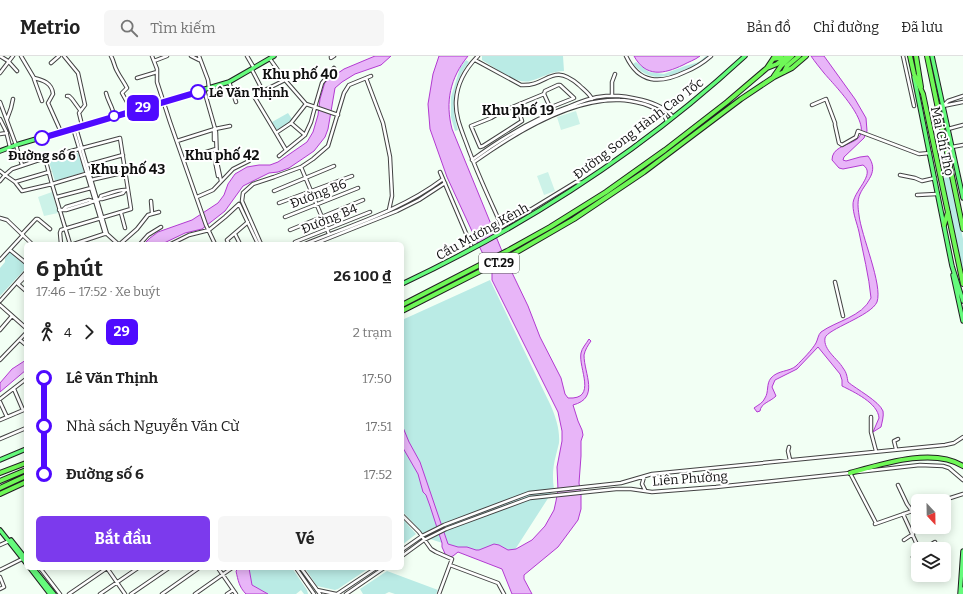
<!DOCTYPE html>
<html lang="vi">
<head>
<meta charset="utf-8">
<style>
  :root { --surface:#fff; --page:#f6f6f6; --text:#222; --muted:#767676; --line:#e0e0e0; --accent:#7c3aed }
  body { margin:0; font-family:Bitter,serif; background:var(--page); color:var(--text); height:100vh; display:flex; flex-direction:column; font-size:15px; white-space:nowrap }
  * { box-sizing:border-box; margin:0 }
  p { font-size:13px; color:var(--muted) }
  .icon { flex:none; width:22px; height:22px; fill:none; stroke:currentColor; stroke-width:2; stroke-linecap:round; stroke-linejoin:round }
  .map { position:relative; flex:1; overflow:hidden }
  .sheet { position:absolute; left:24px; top:186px; width:380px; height:328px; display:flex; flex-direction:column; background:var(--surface); border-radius:6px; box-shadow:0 2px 10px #0003 }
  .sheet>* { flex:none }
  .badge { padding:0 8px; border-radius:6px; font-size:14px; line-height:26px }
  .needle { width:26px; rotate:158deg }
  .tools { position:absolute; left:911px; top:438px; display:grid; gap:8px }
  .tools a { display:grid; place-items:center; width:40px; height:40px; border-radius:6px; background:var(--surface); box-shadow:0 2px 10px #0003; font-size:20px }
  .map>.badge { position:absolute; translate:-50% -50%; box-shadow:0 0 0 2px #fff }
  .legs { display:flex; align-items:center; gap:6px; height:44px; padding:0 12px; font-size:13px }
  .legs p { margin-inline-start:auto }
  .head { display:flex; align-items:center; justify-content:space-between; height:68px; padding:0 12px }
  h1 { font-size:22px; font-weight:700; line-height:30px }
  .action { display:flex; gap:8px; margin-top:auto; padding:8px 12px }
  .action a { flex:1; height:46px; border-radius:6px; background:var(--accent); color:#fff; font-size:16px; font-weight:700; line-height:46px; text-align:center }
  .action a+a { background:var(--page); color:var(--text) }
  ul { padding:0 12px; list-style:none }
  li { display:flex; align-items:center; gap:14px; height:48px; font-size:15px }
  li i { display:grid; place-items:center; width:6px; height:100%; margin:0 5px; background:currentColor }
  li i::after { content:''; width:10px; height:10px; margin:-5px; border:3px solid; border-radius:50%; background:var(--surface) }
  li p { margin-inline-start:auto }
  li:first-child i { background:linear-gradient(#0000 50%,currentColor 0) }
  li:last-child i { background:linear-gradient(currentColor 50%,#0000 0) }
  header { display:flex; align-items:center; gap:24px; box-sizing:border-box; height:56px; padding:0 20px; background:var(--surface); border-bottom:1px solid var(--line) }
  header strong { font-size:19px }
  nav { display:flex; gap:22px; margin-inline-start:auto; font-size:14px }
  .search { width:280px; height:36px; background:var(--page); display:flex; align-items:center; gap:10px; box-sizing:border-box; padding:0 14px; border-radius:6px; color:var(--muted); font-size:15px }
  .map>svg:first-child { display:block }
  .green { fill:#baebe5 }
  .pitch { fill:#ccf2e8 }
  .water { fill:#e8b5f8; stroke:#b23ad1 }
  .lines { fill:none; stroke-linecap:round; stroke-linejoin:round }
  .minor-casing { stroke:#424242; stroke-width:4.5 }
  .major-casing { stroke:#202020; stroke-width:5.5 }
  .highway-casing { stroke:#202020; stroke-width:6 }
  .minor { stroke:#fff; stroke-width:2.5 }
  .major { stroke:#65fb7c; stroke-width:3.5 }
  .highway { stroke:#6ff857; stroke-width:4 }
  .line-1-casing { stroke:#fff; stroke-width:9 }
  .line-1 { stroke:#4f0aff; stroke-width:6 }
  .stop-1-dot { fill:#fff; stroke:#4f0aff; stroke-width:2 }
  .labels { text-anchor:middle; stroke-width:4; stroke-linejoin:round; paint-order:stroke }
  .shield { fill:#fff; stroke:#575757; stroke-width:1 }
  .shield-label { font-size:12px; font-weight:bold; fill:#0f0f0f }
  .stop-label { font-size:13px; font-weight:bold; fill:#0f0f0f; stroke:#fff; text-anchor:start }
  .street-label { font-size:13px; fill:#0f0f0f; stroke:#fff }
  .neighbourhood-label { font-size:14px; font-weight:bold; fill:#0f0f0f; stroke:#fff }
</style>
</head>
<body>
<header>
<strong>Metrio</strong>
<div class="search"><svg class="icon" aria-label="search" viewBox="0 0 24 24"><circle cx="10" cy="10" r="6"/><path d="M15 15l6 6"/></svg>Tìm kiếm</div>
<nav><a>Bản đồ</a><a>Chỉ đường</a><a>Đã lưu</a></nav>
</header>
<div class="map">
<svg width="963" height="538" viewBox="0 0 963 538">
  <rect width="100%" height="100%" fill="#f2fff4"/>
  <path class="green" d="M482 0H563L564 15C551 15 542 22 530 25 517 29 494 11 482 4Z
    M706 0H708C701 7 693 10 684 14 665 23 648 25 633 8L636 6 649 16 664 18 685 10 699 6Z
    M466 4 469 6C453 26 450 50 458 74L455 75 451 61V41L460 12Z
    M288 57 292 63 289 67 279 74 276 73 272 66Z
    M78 97 84 116 55 125 49 106Z
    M950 121 963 183V221L943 122Z
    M9 197H11L26 210V212L0 240V212L5 206V202Z
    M490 224 551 350C556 362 560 374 559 387 558 391 557 395 556 399 553 410 552 421 554 433L507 506 504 507 427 482 402 455V264Z
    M402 462 416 478 402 489Z
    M249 512H292L307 534 308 538H304L301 534 296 538H268L252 529Z
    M305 512H369L338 533 335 534 317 530Z
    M387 515 438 534 436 538H395L389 536 385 538H363L360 533Z"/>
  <path class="pitch" d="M576 55 580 68 561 74 557 61Z
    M548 116 555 135 544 139 537 120Z
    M52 136 58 157 44 160 38 141Z"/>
  <path class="water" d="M375 0H391L381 9 355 18 342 26 335 32 328 73 325 81 314 95 289 112 278 116 269 117 243 130 225 155 202 173 185 177 162 188H144L150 182 158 176 192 164 218 147 224 139 228 128 235 118 247 111 259 109H270L278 106 307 86 313 76 318 59 320 43 325 26 344 13Z
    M439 0H468C450 22 445 46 452 73L504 200 528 250 540 281 561 322 565 338 568 342C598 344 578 312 581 297 582 292 586 288 589 283L591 285C588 289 585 294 584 299 584 318 600 342 573 349L578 365 582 374 583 379 581 385V400L579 427 581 439V453L578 464 558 491 524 519V523L532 538H512L502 513 458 496 453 500 447 502 442 491V487L430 450 426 439 423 436 418 418 403 392 402 369 409 386 420 406 448 488 458 491H467L476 494H479L494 488 499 489 508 494 516 493 532 484 545 470 554 454 556 445 558 434 557 411 562 385V375L558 356 492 224V216L477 186 447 121 430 73 428 48 433 18Z
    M634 0H700C695 4 688 6 683 9 664 18 646 22 634 0Z
    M811 0H824L855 43 866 62 867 75 864 82 844 101 843 104 846 105 860 101 868 100C880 116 866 125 860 138 857 145 858 152 859 159 861 179 883 229 877 246 871 260 827 273 825 282 823 294 838 303 843 312 847 317 847 321 848 326 856 333 879 345 883 355 884 360 882 366 881 371L873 376 879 362C878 347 854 336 842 330V324L840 318 818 291 797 313 775 324 772 331 776 340C770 346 761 347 760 355L757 356 754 352C758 349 763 347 765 342 769 336 766 328 771 322 778 314 789 316 796 310 802 304 812 294 816 287 818 283 818 279 821 276 836 265 862 261 871 242 869 220 863 197 859 176 857 167 853 158 853 149 852 136 877 118 863 109L843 113 839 112 832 104C832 92 845 90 854 85 879 73 833 28 824 17 820 12 815 6 811 0Z
    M26 304V314L0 336V327L12 313Z
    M239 512H249L252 529 268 538H246C239 531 238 524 236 515Z"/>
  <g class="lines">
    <defs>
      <path id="minor" d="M0 0 8 5 17 15
        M21 0 34 22C43 24 52 27 53 38L48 47 61 76
        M64 0 78 17 85 49 79 57 82 69
        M111 0C114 5 114 10 117 15 120 21 124 26 127 32L122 37 132 55
        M152 0 157 13V26L170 66 206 169 215 188
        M191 0 199 4
        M199 0 208 24 209 32
        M247 0 254 12
        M331 0V2L334 0
        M478 0C466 12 457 28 456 45 455 61 462 75 467 89 477 117 490 144 502 171L576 126 582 127
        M626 0C639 28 660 28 685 16 695 12 703 7 711 0
        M903 0 914 50
        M270 3 285 24 306 48
        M475 4 521 29C548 31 551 5 579 29 584 34 589 37 592 43
        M154 5 167 0
        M51 7 59 0
        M334 12 322 27 315 51 338 59
        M252 14 263 35
        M0 17 13 0
        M137 22 157 16
        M366 22 383 67 390 101 392 140 389 154
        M34 23 42 45
        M229 26 236 46
        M204 34 216 76 217 106 221 125
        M106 37C108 46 113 51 114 60
        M67 40H69L72 43 80 54
        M612 40V26L615 18
        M0 46 16 89 22 109
        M812 49 826 43 835 67V69L839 87 842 89 856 81 858 75 919 98 930 97
        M517 50 522 65 483 90 480 91 471 70 491 62 503 55 544 38
        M943 50 948 45 963 40
        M943 50 963 46
        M549 52 574 42 560 29H558L545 35 544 38 549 49
        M0 63 6 75 10 91
        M7 63 11 52 13 43
        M291 67 305 79
        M73 72 105 178
        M76 72 107 178 118 188
        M948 73 963 69
        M276 77 286 94
        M0 78 7 77
        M214 84V73
        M177 85 215 73 230 70
        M952 91 963 89
        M279 100 305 79 311 66 315 51 306 48 291 67 276 77 255 42 263 35 285 24
        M45 102 12 113 5 119 15 126 22 135 52 128 70 188
        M184 103 216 93
        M472 104C502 82 533 63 568 51 580 46 592 41 606 40 618 39 630 41 642 44 654 47 665 51 673 61
        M215 105 218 120
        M474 106C513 78 570 42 620 44 628 44 636 46 644 48 653 51 665 56 667 66
        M87 109 123 99
        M301 111 329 178
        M0 115 5 119 0 125
        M440 116 471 189
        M900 119 915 122 922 125 935 122
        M91 124 126 116
        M15 126 49 116
        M274 135 334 110
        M917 139 937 138
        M57 141 91 132
        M197 141 213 134 233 113 249 105
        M100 143 101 140C109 138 118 133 126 134
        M151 145 152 157
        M279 147 352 120
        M64 153 66 151 89 144 92 145
        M59 154H66L89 147 100 143H102L123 137 125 134
        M121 157 125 172
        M285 161 358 132
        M0 162 7 164 32 188
        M290 174 363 144
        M22 178 36 163H38L50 173
        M235 178 240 188
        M295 186 370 156
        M61 188 60 177 61 174 131 153 120 82 45 102 52 128 89 117
        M74 188 104 178
        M120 188 137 173 148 159 159 156
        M140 188 148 179 161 171
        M171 188 189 179 209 174 225 161 239 148 258 188
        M229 188 227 184 248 166
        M261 188 242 145 243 137 253 128 274 121 301 111 313 103 328 90 344 37 349 29 371 20
        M305 188C352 169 402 154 443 123
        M314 188 397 155 419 144 445 127
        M10 194 26 207
        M0 204 23 179
        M24 219 26 220 18 228 26 235
        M835 226 843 260
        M0 245 26 216
        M0 249 26 272
        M0 274 12 260
        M20 284 26 289
        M0 304 26 277
        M14 333 23 354
        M0 343 26 323
        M0 346 7 361
        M871 361V376L876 395
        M0 364 26 353
        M0 383 26 372
        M789 391 788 395 790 404
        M896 393 894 385 898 383
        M857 416 920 409 943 410 949 412 963 424
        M850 417 876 467
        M644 421 642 428 645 434
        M898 429 907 448 912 455
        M941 445 963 438
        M914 454 918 464
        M903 458 919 493
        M402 459 419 476 431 493 436 496 452 503 439 538
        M875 468 918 453
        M911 475 923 471
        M904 484 913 478
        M0 489 9 485
        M924 493 935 486
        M402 494 422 480 444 469 529 437 621 427 652 418 945 389 954 387 963 381
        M402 500 424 484 446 473 530 442 616 433H631L652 436 716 431 850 417
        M913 501 918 497
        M450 509 498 527 504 538
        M40 512 60 538
        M107 512 125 538
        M218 512 236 538
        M296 512 314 538
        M301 512 320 538
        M0 514 22 503
        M0 521 4 531 0 533
        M317 534 336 538
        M69 538 107 512
        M100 538 138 512
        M131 538 169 512
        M162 538 199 512
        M195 538 232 512
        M227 538 233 534
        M337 538 376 512
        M346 538 384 512"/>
      <path id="major" d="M932 0 963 142
        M914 21 952 210 963 245
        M0 95 16 89 229 26 274 0
        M953 219 963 265
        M402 228C527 169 643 94 745 0
        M0 404 26 393
        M0 474 26 507
        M11 484 26 503
        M30 512 50 538
        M33 512 54 538
        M960 538 963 495
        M963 538V533"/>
      <path id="highway" d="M910 0 914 18 923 38 963 228
        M916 0 921 31
        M927 0 963 173
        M773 3 778 2 781 0
        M767 12 777 8 787 0
        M784 16 787 10 799 0
        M774 20 781 10 792 0
        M944 169 948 156
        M402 249 507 195 550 171 606 136 665 94 727 46 767 12 775 0
        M402 255 510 200 574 163 644 116 741 43 774 21 792 12 806 0
        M0 417 26 407
        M850 417C882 408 933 391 963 410
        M0 425 26 414
        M0 432 26 420
        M0 438 26 426"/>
    </defs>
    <use href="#minor" class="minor-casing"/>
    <use href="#major" class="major-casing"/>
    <use href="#highway" class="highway-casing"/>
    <use href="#minor" class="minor"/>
    <use href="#major" class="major"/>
    <use href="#highway" class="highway"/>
  </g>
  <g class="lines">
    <defs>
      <path id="line-1" d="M42 82 198 36"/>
    </defs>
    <use href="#line-1" class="line-1-casing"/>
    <use href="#line-1" class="line-1"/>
  </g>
  <g class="stop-1-dot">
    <circle cx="198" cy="36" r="7"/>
    <circle cx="114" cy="60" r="5"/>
    <circle cx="42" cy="82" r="7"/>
  </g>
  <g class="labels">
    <rect class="shield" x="479" y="197" width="40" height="20" rx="3"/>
    <g class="shield-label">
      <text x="499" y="211">CT.29</text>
    </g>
    <g class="stop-label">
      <text x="209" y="41">Lê Văn Thịnh</text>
      <text x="42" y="104" text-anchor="middle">Đường số 6</text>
    </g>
    <g class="street-label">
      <text transform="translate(638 72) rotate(-37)" y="5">Đường Song Hành Cao Tốc</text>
      <text transform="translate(943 85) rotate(78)" y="5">Mai Chí Thọ</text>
      <text transform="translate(318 137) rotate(-21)" y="5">Đường B6</text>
      <text transform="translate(329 162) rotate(-22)" y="5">Đường B4</text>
      <text transform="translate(482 175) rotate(-29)" y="5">Cầu Mương Kênh</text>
      <text transform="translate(690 422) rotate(-4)" y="5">Liên Phường</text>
    </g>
    <g class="neighbourhood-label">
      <text x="300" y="23">Khu phố 40</text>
      <text x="518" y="59">Khu phố 19</text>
      <text x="222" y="104">Khu phố 42</text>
      <text x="128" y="118">Khu phố 43</text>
    </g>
  </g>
</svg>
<div class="tools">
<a><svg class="needle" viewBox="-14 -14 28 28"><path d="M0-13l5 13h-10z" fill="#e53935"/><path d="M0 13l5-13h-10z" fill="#767676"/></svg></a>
<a><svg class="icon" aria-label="layers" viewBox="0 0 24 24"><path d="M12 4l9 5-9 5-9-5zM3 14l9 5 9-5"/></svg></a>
</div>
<b class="badge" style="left:143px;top:52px;background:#4f0aff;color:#fff">29</b>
<section class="sheet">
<div class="head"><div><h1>6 phút</h1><p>17:46 – 17:52 · Xe buýt</p></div><b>26 100 ₫</b></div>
<div class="legs"><svg class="icon" aria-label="walk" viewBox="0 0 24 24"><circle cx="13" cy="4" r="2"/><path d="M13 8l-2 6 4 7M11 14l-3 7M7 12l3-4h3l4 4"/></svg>4<svg class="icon" aria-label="forward" viewBox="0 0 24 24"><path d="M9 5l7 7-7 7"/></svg><b class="badge" style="background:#4f0aff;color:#fff">29</b><p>2 trạm</p></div>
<ul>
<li><i style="color:#4f0aff"></i><b>Lê Văn Thịnh</b><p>17:50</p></li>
<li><i style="color:#4f0aff"></i><span>Nhà sách Nguyễn Văn Cừ</span><p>17:51</p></li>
<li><i style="color:#4f0aff"></i><b>Đường số 6</b><p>17:52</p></li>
</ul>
<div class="action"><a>Bắt đầu</a><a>Vé</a></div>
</section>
</div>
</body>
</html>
